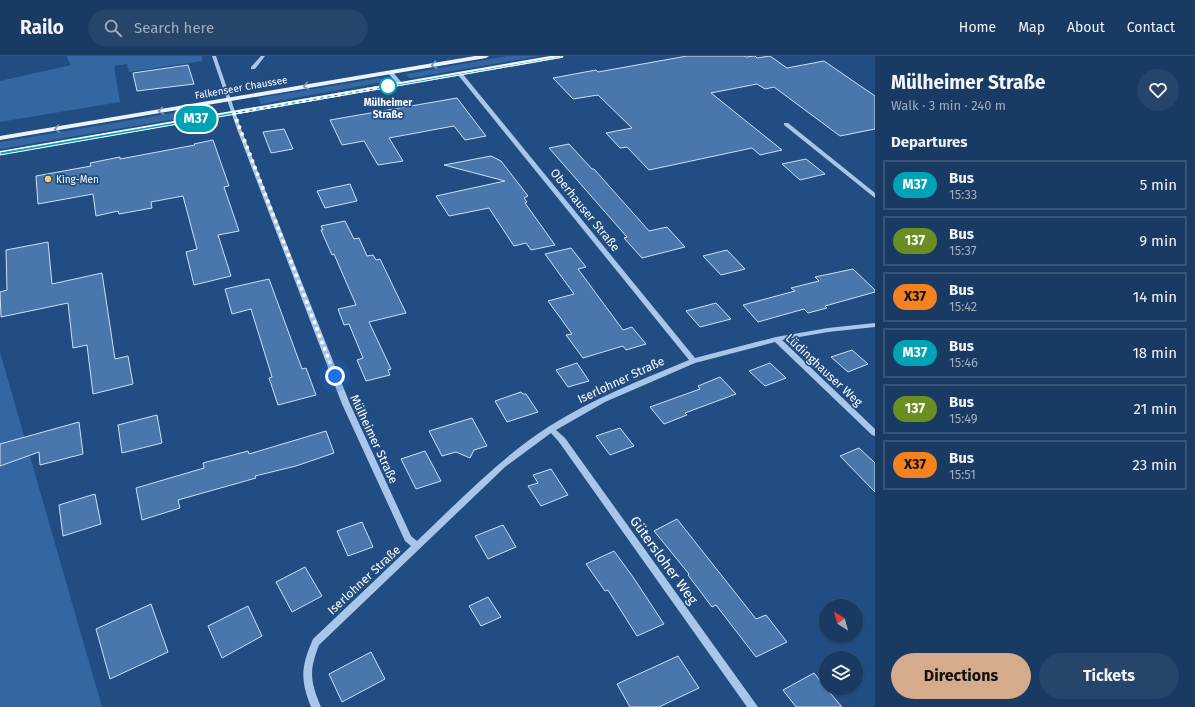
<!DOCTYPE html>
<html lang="en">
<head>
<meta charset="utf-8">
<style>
  :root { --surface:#193a62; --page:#26456b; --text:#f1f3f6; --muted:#9fadbe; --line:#375477; --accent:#d6ab8b }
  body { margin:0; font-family:"Fira Sans",sans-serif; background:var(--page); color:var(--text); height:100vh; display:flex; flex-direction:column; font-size:15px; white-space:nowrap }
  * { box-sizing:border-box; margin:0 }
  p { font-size:13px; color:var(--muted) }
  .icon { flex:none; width:22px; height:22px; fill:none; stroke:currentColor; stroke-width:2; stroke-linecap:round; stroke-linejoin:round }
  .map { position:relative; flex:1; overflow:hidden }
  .sheet { display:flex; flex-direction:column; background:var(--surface); width:320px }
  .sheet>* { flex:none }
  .badge { padding:0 8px; border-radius:13px; font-size:14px; line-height:26px }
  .needle { width:26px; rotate:323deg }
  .controls { position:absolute; left:819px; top:543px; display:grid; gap:8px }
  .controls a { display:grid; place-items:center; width:44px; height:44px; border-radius:50%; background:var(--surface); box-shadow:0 1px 3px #0004,0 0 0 1px var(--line); font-size:20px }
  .you { position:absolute; width:20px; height:20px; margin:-10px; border:3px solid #fff; border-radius:50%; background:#1a73e8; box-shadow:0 0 0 6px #1a73e833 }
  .map>.badge { position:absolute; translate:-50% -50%; box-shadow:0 0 0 2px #fff }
  h2 { padding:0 16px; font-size:15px; line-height:36px }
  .round { display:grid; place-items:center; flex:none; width:42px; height:42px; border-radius:21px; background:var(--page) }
  .summary { display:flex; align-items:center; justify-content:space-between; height:68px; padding:0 16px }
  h1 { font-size:19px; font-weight:700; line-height:30px }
  .primary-button { display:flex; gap:8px; margin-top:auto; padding:8px 16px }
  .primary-button a { flex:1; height:46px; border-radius:24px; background:var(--accent); color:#111; font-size:16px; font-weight:700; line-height:46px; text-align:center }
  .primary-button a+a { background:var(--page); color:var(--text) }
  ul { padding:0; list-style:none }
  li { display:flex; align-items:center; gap:12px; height:50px; margin:0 8px 6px; padding:0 8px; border:2px solid var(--line); border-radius:0px }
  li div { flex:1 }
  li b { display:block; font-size:15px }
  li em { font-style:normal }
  li .badge { min-width:44px; font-weight:700; text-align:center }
  header { display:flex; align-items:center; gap:24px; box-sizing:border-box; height:56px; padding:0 20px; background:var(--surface); border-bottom:1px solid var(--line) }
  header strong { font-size:19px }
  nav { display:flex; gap:22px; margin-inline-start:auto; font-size:14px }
  .search { width:280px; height:36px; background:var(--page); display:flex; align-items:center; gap:10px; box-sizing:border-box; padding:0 14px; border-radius:22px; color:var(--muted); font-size:15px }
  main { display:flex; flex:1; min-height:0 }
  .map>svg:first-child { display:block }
  .green { fill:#3466a1 }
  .building { fill:#4977ac; stroke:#cce0f7 }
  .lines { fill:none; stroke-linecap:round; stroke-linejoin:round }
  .minor { fill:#a8c6e9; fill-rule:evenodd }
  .major { fill:#ebf3fe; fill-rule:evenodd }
  .oneway { stroke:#7c98ba }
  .line { fill:#00a3b4; stroke:#fff }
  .walk { stroke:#fff; stroke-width:4; stroke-dasharray:0 7.2 }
  .stop-dot { fill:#fff; stroke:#00a3b4; stroke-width:2 }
  .poi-dot { fill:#f6cc69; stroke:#214d83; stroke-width:1.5 }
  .labels { text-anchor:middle; stroke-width:3.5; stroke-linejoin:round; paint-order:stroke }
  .far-street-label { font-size:10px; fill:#fff; stroke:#214d83 }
  .far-stop-label { font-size:10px; font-weight:bold; fill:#fff; stroke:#214d83 }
  .far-poi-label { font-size:10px; fill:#fff; stroke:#214d83; text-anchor:start }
  .street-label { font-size:12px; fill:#fff; stroke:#214d83 }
  .near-street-label { font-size:14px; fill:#fff; stroke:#214d83 }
</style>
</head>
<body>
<header>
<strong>Railo</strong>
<div class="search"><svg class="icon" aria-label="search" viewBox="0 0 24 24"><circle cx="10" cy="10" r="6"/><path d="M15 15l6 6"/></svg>Search here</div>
<nav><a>Home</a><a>Map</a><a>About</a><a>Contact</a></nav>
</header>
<main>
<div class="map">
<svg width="875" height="651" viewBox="0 0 875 651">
  <rect width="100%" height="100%" fill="#214d83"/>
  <path class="green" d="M66 0H202V5L129 16 127 8 114 10 120 46 0 66V25L71 9Z
    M508 0H540L412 22H409L406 18Z
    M379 22 383 23 384 26 261 48 258 42Z
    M202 52 205 58 0 93V86Z
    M0 296 102 651H0Z"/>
  <path class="building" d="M687 0H744L746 1 755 0 757 2 770 0 787 12 824 5 875 40V73L840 80 774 31 765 33 757 28 711 37 782 94 760 99 752 92 649 114 627 91 620 92 606 77 632 72 598 39 573 43 553 22 596 14 598 16Z
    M188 9 194 28 137 35 133 17Z
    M457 42 486 80 465 84 454 70 389 82 403 105 378 109 364 85 342 89 330 64Z
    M284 73 293 93 271 97 263 76Z
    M213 84 229 130 224 131 239 175 218 179 231 220 194 229 186 196 197 193 183 140 151 146 152 152 119 158 118 155 96 160 93 138 38 148 36 120 91 110 90 107 120 101V103L195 89 194 88Z
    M569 88 592 113H594L649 175 667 171 685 191 642 202 624 182 627 181 549 92Z
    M491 100 501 105 528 140 524 142 527 146 525 147 555 189 531 194 526 187 514 190 489 152 449 160 436 140 505 125 444 109Z
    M806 103 825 118 800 124 782 108Z
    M350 128 357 145 325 152 317 135Z
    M345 165 354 183 359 182 367 200 373 199 376 204 380 203 406 257 369 266 391 313 388 314 390 319 366 325 357 304 363 302 349 268 344 269 338 253 356 249 334 198 332 199 321 174H323L321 170Z
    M48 186 52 228 102 217 115 303 128 300 133 328 93 338 87 289 73 292 68 247 1 261 0 236 7 234 6 194Z
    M571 192 586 211 578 213 623 274 632 271 646 288 626 294 623 290 583 302 566 279 572 278 548 245 574 238 545 198Z
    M727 194 745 213 721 219 703 200Z
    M853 213 875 234V236L825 250 827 252 808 257 804 253 758 266 743 249 795 235 791 232 819 225 815 221Z
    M269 223 302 313 306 312 316 339 278 349 269 322 272 321 251 253 232 258 225 233Z
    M716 247 731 263 700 271 686 255Z
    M852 294 868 308 848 316 831 301Z
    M577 307 589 325 568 331 556 314Z
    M770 307 786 322 765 330 749 315Z
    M720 321 736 338 685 357 687 359 664 368 650 351 700 333 698 330Z
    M521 336 523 338H526L538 356 507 366 495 345Z
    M157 359 162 387 122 397 118 369Z
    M472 362 487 390 474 394 470 402 456 396 442 400 429 375Z
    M79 366 83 398 40 409 39 396 0 410V388Z
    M620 372 634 390 610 399 596 380Z
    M326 375 334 397 296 410 255 420 256 422 178 444 180 452 142 464 136 432 204 412 203 407 248 395 249 398Z
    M859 392 875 407V436L840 400Z
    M425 395 441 425 416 433 401 403Z
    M551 413 568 439 541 450 528 430 538 427 533 419Z
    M95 438 101 468 63 480 59 449Z
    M677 463 756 563 766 559 787 586 756 601 716 549 712 551 688 519 689 518 654 475Z
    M362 466 373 491 348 500 337 475Z
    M503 469 516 491 488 503 475 480Z
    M614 495 633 521 664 568 637 580 608 534 605 535 586 508Z
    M305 511 322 540 292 556 276 526Z
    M488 541 501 561 481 570 469 550Z
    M151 548 168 596 110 623 96 573Z
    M248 550 262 580 222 602 208 570Z
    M371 596 385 623 342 646 329 618Z
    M678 600 699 632 659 651H630L617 628Z
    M814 617 826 632 842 651H796L783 634Z"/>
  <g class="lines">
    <path class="minor" d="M212 0H216L241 73 350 348 411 480 417 485C459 445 499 403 548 371 592 343 641 324 689 304L458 19V17H462L695 302 776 281 828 272 875 267V271L828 276 782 284 875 373V380L872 379 775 286 695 307 605 346 556 374 565 382 758 651H747L559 386 551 377 505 411 319 589C309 615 310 625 321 651H311C300 623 301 611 313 583L411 490 405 485 342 348 237 73Z
      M261 0H265L255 13H251V11Z
      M388 15H392L402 27V29H398L388 17Z
      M784 67H788L875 137V142L784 69Z"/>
    <path class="major" d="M475 0H489L486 2 0 84V80Z
      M550 0H564L561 2 0 99V95Z"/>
  </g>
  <defs><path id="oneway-chevron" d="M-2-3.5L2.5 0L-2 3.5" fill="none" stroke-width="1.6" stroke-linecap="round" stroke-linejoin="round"/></defs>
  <g class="oneway">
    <use href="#oneway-chevron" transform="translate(434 9) rotate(170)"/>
    <use href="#oneway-chevron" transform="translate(306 30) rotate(170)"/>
    <use href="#oneway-chevron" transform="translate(161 55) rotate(170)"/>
    <use href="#oneway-chevron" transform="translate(57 73) rotate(170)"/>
  </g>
  <path class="line" d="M561 0 563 1 0 99V96Z"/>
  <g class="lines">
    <path class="walk" d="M335 320 234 57 388 30"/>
  </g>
  <circle class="stop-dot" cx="388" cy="30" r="8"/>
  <circle class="poi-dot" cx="48" cy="123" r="4"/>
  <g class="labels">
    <g class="far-street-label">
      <text transform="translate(241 31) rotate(-10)" y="4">Falkenseer Chaussee</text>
    </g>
    <g class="far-stop-label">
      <text x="388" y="50">Mülheimer<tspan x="388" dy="12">Straße</tspan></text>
    </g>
    <g class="far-poi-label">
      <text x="56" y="127">King-Men</text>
    </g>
    <g class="street-label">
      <text transform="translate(585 154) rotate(51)" y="4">Oberhauser Straße</text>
      <text transform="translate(824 314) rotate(43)" y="4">Lüdinghauser Weg</text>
      <text transform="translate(621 324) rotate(-25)" y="4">Iserlohner Straße</text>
      <text transform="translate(374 383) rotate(65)" y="4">Mülheimer Straße</text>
      <text transform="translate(364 524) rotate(-43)" y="4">Iserlohner Straße</text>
    </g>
    <g class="near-street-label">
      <text transform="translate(664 504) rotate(54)" y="5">Gütersloher Weg</text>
    </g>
  </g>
</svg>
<div class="controls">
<a><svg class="needle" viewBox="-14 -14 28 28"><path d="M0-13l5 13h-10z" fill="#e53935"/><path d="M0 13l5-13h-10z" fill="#9fadbe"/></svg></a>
<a><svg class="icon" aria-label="layers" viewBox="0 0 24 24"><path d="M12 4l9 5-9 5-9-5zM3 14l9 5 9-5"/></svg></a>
</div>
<div class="you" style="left:335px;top:320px"></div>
<b class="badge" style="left:196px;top:63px;background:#00a3b4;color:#fff">M37</b>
</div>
<section class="sheet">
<div class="summary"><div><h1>Mülheimer Straße</h1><p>Walk · 3 min · 240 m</p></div><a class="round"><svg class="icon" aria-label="heart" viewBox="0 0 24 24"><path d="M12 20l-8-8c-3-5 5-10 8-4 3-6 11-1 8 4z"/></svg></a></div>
<h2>Departures</h2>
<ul>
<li><span class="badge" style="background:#00a3b4;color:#fff">M37</span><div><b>Bus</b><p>15:33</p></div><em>5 min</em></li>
<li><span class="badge" style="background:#6b8e23;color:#fff">137</span><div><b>Bus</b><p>15:37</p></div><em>9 min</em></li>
<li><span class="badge" style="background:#f58220;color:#111">X37</span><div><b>Bus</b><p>15:42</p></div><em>14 min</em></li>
<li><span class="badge" style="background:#00a3b4;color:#fff">M37</span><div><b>Bus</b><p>15:46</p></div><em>18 min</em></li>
<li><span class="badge" style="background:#6b8e23;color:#fff">137</span><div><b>Bus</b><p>15:49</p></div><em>21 min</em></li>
<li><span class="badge" style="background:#f58220;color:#111">X37</span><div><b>Bus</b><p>15:51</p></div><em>23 min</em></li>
</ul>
<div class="primary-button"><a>Directions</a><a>Tickets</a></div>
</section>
</main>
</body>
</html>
